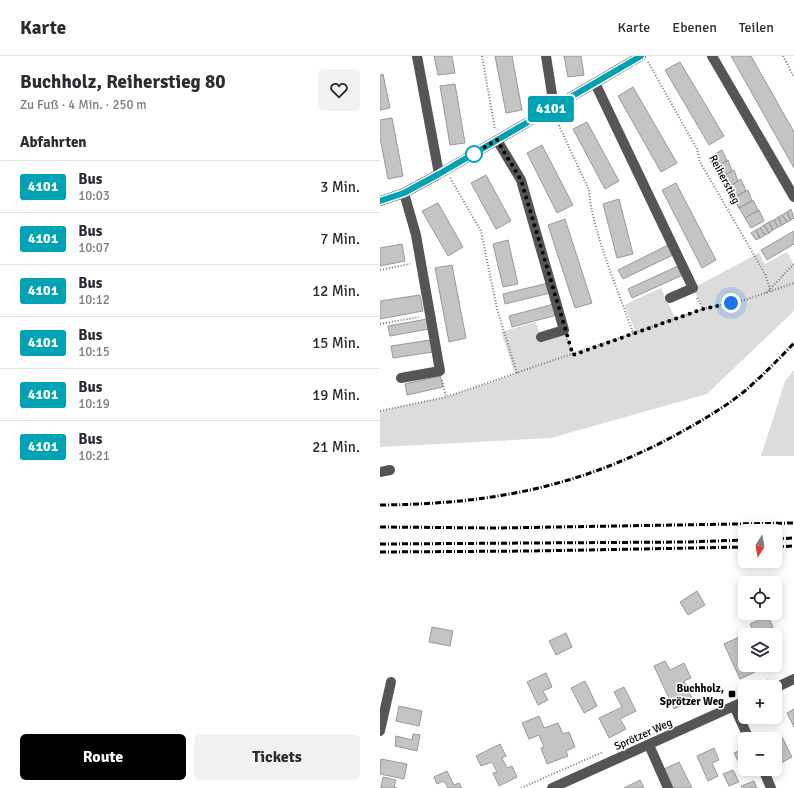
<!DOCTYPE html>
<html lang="de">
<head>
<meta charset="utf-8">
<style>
  :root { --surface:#fff; --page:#f2f2f3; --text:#2b2b33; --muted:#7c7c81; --line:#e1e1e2; --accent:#000 }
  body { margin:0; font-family:Signika,sans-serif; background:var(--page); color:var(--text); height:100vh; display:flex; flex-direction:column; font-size:15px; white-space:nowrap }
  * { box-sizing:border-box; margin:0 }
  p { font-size:13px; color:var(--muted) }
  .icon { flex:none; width:22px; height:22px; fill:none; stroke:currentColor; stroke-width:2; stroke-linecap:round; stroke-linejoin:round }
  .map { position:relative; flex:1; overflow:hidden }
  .side { display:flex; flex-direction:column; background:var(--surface); width:380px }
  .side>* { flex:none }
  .badge { padding:0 8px; border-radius:3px; font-size:14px; line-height:26px }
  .needle { width:26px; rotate:191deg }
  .tools { position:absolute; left:358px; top:468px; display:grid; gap:8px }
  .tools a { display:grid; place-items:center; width:44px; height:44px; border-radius:6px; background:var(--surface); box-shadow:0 2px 10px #0003; font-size:20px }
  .you { position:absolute; width:20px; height:20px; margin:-10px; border:3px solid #fff; border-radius:50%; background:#1a73e8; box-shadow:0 0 0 6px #1a73e833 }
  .map>.badge { position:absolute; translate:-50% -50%; box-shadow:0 0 0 2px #fff }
  h2 { padding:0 20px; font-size:15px; line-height:36px }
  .round { display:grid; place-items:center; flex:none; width:42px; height:42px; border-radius:6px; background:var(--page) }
  .head { display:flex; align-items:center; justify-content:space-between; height:68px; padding:0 20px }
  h1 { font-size:19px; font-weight:800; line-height:30px }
  .cta { display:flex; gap:8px; margin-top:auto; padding:8px 20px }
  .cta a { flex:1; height:46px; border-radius:6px; background:var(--accent); color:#fff; font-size:16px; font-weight:800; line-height:46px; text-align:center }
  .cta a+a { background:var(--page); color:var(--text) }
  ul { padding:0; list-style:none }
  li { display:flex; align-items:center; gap:12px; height:52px; padding:0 20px; border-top:1px solid var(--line) }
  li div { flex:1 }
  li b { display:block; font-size:15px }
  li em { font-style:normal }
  li .badge { min-width:44px; font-weight:700; text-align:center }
  header { display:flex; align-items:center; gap:24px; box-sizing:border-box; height:56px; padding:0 20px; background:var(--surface); border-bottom:1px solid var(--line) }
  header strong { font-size:19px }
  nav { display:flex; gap:22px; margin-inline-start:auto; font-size:14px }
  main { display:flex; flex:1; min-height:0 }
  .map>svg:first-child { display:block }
  .green { fill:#dcdcdc }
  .building { fill:#c4c4c4; stroke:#999 }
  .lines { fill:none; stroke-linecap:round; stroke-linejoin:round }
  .path { stroke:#777; stroke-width:2; stroke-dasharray:1 2; stroke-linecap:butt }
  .minor { stroke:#555; stroke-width:10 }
  .rail { stroke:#000; stroke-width:3; stroke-dasharray:6 2 1 2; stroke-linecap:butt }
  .line-casing { stroke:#fff; stroke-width:9 }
  .line { stroke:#00a3b4; stroke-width:6 }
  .walk { stroke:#000; stroke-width:4; stroke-dasharray:0 7.2 }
  .stop-dot { fill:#fff; stroke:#00a3b4; stroke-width:2 }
  .poi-dot { fill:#000; stroke:#fff; stroke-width:1.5 }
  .labels { text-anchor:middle; stroke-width:3; stroke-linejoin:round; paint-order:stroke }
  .street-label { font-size:11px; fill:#000; stroke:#fff }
  .poi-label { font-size:11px; font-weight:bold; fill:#000; stroke:#fff; text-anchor:end }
</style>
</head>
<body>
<header>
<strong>Karte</strong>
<nav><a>Karte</a><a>Ebenen</a><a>Teilen</a></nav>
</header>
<main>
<section class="side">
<div class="head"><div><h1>Buchholz, Reiherstieg 80</h1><p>Zu Fuß · 4 Min. · 250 m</p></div><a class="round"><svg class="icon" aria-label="heart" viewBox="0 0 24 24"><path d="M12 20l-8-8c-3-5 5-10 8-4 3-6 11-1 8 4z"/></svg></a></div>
<h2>Abfahrten</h2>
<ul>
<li><span class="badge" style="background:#00a3b4;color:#fff">4101</span><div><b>Bus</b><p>10:03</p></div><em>3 Min.</em></li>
<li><span class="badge" style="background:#00a3b4;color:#fff">4101</span><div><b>Bus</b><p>10:07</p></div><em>7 Min.</em></li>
<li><span class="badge" style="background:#00a3b4;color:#fff">4101</span><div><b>Bus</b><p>10:12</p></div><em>12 Min.</em></li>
<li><span class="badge" style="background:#00a3b4;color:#fff">4101</span><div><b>Bus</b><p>10:15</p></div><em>15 Min.</em></li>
<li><span class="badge" style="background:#00a3b4;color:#fff">4101</span><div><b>Bus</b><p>10:19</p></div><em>19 Min.</em></li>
<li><span class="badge" style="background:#00a3b4;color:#fff">4101</span><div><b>Bus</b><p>10:21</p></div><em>21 Min.</em></li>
</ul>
<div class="cta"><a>Route</a><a>Tickets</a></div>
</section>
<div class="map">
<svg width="414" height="732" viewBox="0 0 414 732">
  <rect width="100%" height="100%" fill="#fff"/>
  <path class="green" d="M407 196 414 209V255L327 338 171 382 0 391V355L66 341 135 318 121 276 156 266 161 281 184 274 193 299 256 276 244 249 281 232 295 262 323 253 313 232 379 197 385 208Z
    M414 314V400H381L405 325Z"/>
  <path class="building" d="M54 0H72L75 17 58 19Z
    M115 0H132L142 54 126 57Z
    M184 0H201L204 19 188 21Z
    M351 0H371L414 76V112Z
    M300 6 344 80 329 89 285 14Z
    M3 18 10 52 0 54V19Z
    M75 28 85 87 70 89 60 30Z
    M253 31 297 107 281 116 238 40Z
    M12 62 23 120 8 123 0 82V64Z
    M207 66 239 125 225 133 193 73Z
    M162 89 193 149 177 157 147 97Z
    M342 94 347 105 334 112 328 102Z
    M348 104 352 115 340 122 334 112Z
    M354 114 358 125 346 133 340 122Z
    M106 119 131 165 116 173 91 127Z
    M361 123 366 135 353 142 347 132Z
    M296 127 336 204 322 212 282 134Z
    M368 134 372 145 359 152 353 142Z
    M239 143 253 198 237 202 223 148Z
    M373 144 378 154 365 162 359 152Z
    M58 147 83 191 68 200 42 155Z
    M411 153 414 162 411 164 407 156Z
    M379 154 384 165 371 172 365 162Z
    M407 156 411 164 407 166 402 159Z
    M402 159 407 166 402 169 398 161Z
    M398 161 402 169 398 171 394 164Z
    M185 163 212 247 195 252 168 169Z
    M394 164 398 171 393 174 389 166Z
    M389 166 393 174 389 177 384 169Z
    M384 169 389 177 385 179 380 172Z
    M380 172 385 179 380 182 376 174Z
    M376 174 380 182 376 184 371 177Z
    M414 175V188L387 204 381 194Z
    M128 184 138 228 123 231 113 188Z
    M22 188 25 205 0 210V192Z
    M290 188 295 198 243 223 238 214Z
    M72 209 86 282 69 286 55 212Z
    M300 209 305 218 252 242 248 233Z
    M168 227 170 237 125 248 123 238Z
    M40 239 43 255 0 263V245Z
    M174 248 177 259 132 271 129 260Z
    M47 263 49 273 10 280 8 270Z
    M51 284 53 296 13 302 11 290Z
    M60 320 63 331 27 339 25 328Z
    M317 535 325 549 308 559 300 546Z
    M388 560 393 571 375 579 370 568Z
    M52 571 73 575 70 590 49 586Z
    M186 577 192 591 176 599 169 585Z
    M359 581 365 593V609H372L375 616 360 623 344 588Z
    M285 605 290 614 304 607 311 622 304 625 313 644 294 653 274 610Z
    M166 617 172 631 163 635 168 644 158 649 147 626Z
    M205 625 217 650 204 657 191 632Z
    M244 631 256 655 240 663 246 673 229 682 219 662 242 651 234 636Z
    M19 650 42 655 39 670 16 665Z
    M414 653V671L407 657Z
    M159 660 164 672 178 667 183 678 189 676 195 691 186 695 188 700 167 708 161 692 164 691 159 679 149 683 142 667Z
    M33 678 40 679 37 695 15 690 16 680 32 684Z
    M402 681 412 701 399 708 395 700 399 698 395 690V685Z
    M120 688 126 700 122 702 127 712 132 710 137 721 119 730 113 717 117 716 112 706 101 710 96 700Z
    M334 692 339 704 332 707 338 720 328 725 317 700Z
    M365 692V713L363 714 354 697Z
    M1 703 27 708 24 723 0 718Z
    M299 706 312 732H293L284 713Z
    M353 714 359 726 349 730 343 718Z
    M67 715 74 729 79 727 82 732H68L64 725 57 728 54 721Z
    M3 721 16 724 14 731 17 732H1Z
    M260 724 264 732H244Z
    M374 725 377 732H362L361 730Z"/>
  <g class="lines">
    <path class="path" d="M102 0 115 74
      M403 0 414 21
      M268 6 317 93 320 106 385 218 391 236
      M175 61 209 134C212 176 239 236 253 277
      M70 122 101 175 117 253 137 317
      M0 214 30 208
      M386 237 414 208
      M317 242 323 253
      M0 268 39 261
      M187 283 193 299
      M62 324 66 341
      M0 355 66 341 323 253 365 244 414 227
      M371 631 388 624
      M141 732 223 696"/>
    <path class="minor" d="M37 0 59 118
      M166 0 174 51
      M332 0 414 141
      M215 27 313 232 290 242
      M117 84 141 124 184 274 161 281
      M0 145 24 137 59 118 261 0
      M21 322 60 315 36 179 24 137
      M0 416 10 414
      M395 632 414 623
      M354 650 369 683
      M0 675 11 626
      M269 689 288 732
      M383 713 391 732
      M172 732 365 645"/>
    <path class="rail" d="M0 449C109 448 196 432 292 381 318 367 344 352 366 334 383 319 399 303 414 287
      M0 471 118 472 414 467
      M395 483 414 482
      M0 488 306 486 365 484
      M395 491 414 490
      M0 496 153 495 365 491"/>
  </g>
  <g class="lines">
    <defs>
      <path id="line" d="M0 145 24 137 59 118 261 0"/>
    </defs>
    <use href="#line" class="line-casing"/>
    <use href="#line" class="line"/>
    <path class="walk" d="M94 98 90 100 117 84 141 124 193 299 323 253 351 247"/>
  </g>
  <circle class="stop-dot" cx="94" cy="98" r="8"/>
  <rect class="poi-dot" x="348" y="634" width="8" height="8" rx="2"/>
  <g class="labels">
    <g class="street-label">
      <text transform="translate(345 123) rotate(62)" y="4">Reiherstieg</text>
      <text transform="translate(263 678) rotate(-24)" y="4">Sprötzer Weg</text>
    </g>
    <g class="poi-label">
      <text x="344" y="636">Buchholz,<tspan x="344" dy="13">Sprötzer Weg</tspan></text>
    </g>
  </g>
</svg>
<div class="tools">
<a><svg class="needle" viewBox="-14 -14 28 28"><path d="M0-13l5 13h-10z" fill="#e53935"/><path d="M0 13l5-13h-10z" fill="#7c7c81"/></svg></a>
<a><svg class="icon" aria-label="locate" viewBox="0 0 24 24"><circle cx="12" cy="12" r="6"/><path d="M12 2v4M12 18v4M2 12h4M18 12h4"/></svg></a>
<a><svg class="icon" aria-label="layers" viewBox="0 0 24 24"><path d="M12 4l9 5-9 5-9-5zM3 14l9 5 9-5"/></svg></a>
<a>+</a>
<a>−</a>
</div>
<div class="you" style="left:351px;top:247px"></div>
<b class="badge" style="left:171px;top:53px;background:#00a3b4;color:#fff">4101</b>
</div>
</main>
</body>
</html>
